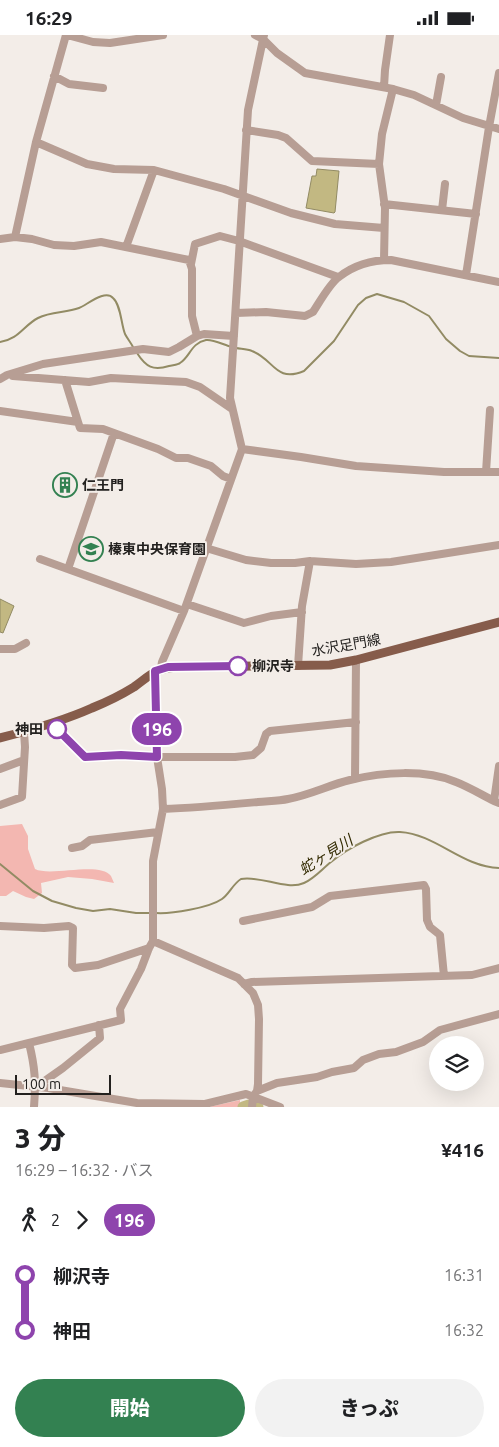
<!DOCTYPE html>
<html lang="ja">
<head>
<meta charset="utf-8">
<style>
  :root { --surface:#fff; --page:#f2f2f2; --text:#202124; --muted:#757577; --accent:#338151 }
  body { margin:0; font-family:Ubuntu,"Noto Sans JP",sans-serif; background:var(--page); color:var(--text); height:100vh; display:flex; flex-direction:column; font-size:19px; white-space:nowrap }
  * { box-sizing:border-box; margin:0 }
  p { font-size:16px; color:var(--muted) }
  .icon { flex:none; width:28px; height:28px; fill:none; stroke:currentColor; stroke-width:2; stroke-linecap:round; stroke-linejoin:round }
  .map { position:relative; height:1072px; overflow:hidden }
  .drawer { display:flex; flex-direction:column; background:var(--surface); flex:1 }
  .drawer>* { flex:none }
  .badge { padding:0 10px; border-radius:16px; font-size:18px; line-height:32px }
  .controls { position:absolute; left:429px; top:1001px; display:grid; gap:10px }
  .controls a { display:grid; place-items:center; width:55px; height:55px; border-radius:50%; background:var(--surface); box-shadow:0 5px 20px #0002; font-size:25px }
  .scale { position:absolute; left:15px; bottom:12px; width:96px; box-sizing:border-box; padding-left:5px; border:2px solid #23211f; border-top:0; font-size:14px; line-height:18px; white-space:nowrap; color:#23211f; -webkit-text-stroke:4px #f3ede8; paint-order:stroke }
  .map>.badge { position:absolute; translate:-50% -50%; box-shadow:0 0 0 2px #fff }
  .legs { display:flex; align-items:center; gap:8px; height:55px; padding:0 15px; font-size:16px }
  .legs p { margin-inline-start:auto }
  .overview { display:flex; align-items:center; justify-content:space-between; height:85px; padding:0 15px }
  h1 { font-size:28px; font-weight:800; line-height:38px }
  .primary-button { display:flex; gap:10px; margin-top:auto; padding:10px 15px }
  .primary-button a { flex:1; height:58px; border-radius:30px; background:var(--accent); color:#fff; font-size:20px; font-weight:800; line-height:58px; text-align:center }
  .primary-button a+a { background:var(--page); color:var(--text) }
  ul { padding:0 15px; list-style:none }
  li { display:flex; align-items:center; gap:18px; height:55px; font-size:19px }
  li i { display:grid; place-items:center; width:8px; height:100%; margin:0 6px; background:currentColor }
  li i::after { content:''; width:12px; height:12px; margin:-6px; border:4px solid; border-radius:50%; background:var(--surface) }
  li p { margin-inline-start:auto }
  li:first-child i { background:linear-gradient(#0000 50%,currentColor 0) }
  li:last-child i { background:linear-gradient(currentColor 50%,#0000 0) }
  .status { display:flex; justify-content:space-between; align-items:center; height:35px; padding:0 25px; background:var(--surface); direction:ltr }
  .status svg { height:14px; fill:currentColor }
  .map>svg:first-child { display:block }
  .green { fill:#f3b7b1 }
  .water { fill:#c2b882; stroke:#928b64 }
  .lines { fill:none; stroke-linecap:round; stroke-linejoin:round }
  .stream { stroke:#928b64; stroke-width:2 }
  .river { stroke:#c2b882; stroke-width:11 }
  .minor { stroke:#b79e94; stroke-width:8 }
  .major { stroke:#865c4b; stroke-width:9 }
  .line-1-casing { stroke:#fff; stroke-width:11 }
  .line-1 { stroke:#8e44ad; stroke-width:8 }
  .stop-1-dot { fill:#fff; stroke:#8e44ad; stroke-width:2.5 }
  .labels { text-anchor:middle; stroke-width:4; stroke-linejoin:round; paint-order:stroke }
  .poi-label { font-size:14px; font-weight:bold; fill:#23211f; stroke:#f3ede8; text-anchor:start }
  .street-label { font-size:14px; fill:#23211f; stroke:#f3ede8 }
  .stop-label { font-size:14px; font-weight:bold; fill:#23211f; stroke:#f3ede8; text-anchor:start }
  .water-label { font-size:15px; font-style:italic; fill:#322a00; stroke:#f3ede8 }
</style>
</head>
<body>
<div class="status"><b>16:29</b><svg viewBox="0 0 49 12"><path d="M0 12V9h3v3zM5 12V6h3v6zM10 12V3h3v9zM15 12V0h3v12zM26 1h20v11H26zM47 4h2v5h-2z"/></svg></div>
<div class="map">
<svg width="499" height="1072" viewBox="0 0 499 1072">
  <rect width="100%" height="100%" fill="#f3ede8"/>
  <path class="green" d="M22 789 28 801V814L35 834C51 842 100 826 111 841 112 843 113 846 114 848L92 844 68 842 41 848 42 858 34 864 26 862 13 856 6 861H0V791Z
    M240 1065V1072H209Z"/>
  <path class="water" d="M317 134 339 136 335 177 334 178 306 173 312 141H316Z
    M0 564 14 571 3 598 0 597Z"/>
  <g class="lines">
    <path class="stream" d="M0 307C19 304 23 291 38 283 51 276 66 278 79 273 87 270 105 254 113 263 121 270 121 289 125 299 127 303 131 308 133 312
      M236 313C241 314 247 314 252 316 274 324 275 348 304 336L334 306 358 270 366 263 377 259 404 267 429 281 446 304 460 316 469 321 499 323
      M137 318C146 332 153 336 169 331 172 330 178 330 180 328 190 322 191 308 206 305 213 304 224 310 232 312
      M0 829 33 856 52 866 76 873 93 876 110 874 136 878H151
      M156 878C171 879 209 873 222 864 229 859 233 849 241 844 261 840 286 856 304 848 315 843 322 834 331 827 346 814 379 796 400 797 436 799 462 832 499 833"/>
    <path class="river" d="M243 1072 249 1070 258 1072"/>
    <path class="minor" d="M67 0 93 7 110 8 163 0
      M255 0 263 4 277 18 305 38 393 54 414 60 463 83 499 94
      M54 41 69 49 103 53
      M384 52 385 35 390 0
      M436 70 441 42
      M246 95 278 100 286 103 312 126 379 129
      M36 107 87 129 114 134 154 135 224 154 291 178 335 189 384 193
      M384 169 476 179
      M442 175 445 149
      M15 202 36 107 66 0
      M0 204 15 202 32 204 54 210 74 211 101 207 189 225 192 234V281L197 301
      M126 212 154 135
      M384 225 385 173 379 129 382 99 393 54
      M191 229 195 209 220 201 239 206 338 242
      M466 240 489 92 499 38
      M236 278 266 277 305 281 313 277C319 268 330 248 339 242 354 230 371 225 391 225L499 247
      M13 341 89 347 111 343 186 347 200 352 232 374
      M0 344 7 340 43 329 143 314 169 317 179 312 197 301 204 299 234 301
      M65 345 78 387
      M0 376 78 387 80 393 103 394 158 414 176 423H188L211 431 223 441 231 444
      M242 414 301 422 356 431 444 437H499
      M486 437 490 375
      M206 513 246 525 271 528H295L310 526 356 529 391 527 499 510
      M40 524 184 576
      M68 534 114 398
      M187 569 244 588 271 581 302 577
      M0 614H15L26 608
      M298 631 302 571 310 526
      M161 633 162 627 184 576 242 414 230 363 248 75 264 0
      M56 693 85 722 121 720 157 722H235L253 720 261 713 266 699 270 696 356 687
      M0 734 24 725
      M355 744 356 625
      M494 766 499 731
      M0 770 22 762 25 712 24 697
      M163 774C195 773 226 770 258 767 268 766 279 766 288 764 310 760 329 750 350 745 383 737 425 734 456 747 469 752 482 760 494 766L499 768
      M72 813 82 811 90 805 158 797
      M243 886 312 872 330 861 424 850 426 854 427 885 430 892 440 900 444 941
      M0 891 44 893 69 891 73 893 72 930 75 933 98 930 149 913
      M153 906 238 943 253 958 258 970 259 984 258 1049 257 1056 253 1062 252 1072
      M244 949 252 947 472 940 499 933
      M29 1008C35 1032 36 1047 34 1072
      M0 1015 121 985 120 974 141 934 149 913 153 906V826L163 774 162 754 157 722 155 636
      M0 1048 48 1053 137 1068 205 1069 246 1059 280 1072
      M36 1052 63 1033 100 1003 99 990
      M257 1056 277 1048 317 1042 332 1037 354 1033 363 1025 379 1019 396 1017 423 1007 440 995 499 979"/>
    <path class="major" d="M0 703C31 695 63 686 92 673 107 667 121 660 134 652 152 639 155 633 179 632L330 630 356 625 499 587"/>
  </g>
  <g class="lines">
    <defs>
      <path id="line-1" d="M57 694 85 722 121 720 157 722 155 636 168 632 238 631"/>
    </defs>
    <use href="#line-1" class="line-1-casing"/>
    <use href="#line-1" class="line-1"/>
  </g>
  <defs>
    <symbol id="building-ring" viewBox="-11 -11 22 22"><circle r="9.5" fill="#f3ede8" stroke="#338151" stroke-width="1.5"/><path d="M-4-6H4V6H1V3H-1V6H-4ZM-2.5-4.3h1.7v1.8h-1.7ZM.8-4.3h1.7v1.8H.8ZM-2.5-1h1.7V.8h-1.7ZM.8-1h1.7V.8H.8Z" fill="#338151"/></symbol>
    <symbol id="school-ring" viewBox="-11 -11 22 22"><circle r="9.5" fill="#f3ede8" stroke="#338151" stroke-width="1.5"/><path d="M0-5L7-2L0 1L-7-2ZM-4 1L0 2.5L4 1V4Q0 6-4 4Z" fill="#338151"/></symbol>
  </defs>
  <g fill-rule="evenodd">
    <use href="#building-ring" x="51" y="436" width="28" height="28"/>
    <use href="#school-ring" x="77" y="500" width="28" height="28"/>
  </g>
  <g class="stop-1-dot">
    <circle cx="238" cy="631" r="9"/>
    <circle cx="57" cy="694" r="9"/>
  </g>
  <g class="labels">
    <g class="poi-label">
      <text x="82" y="455">仁王門</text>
      <text x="108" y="519">榛東中央保育園</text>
    </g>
    <g class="street-label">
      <text transform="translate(346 610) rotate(-10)" y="5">水沢足門線</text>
    </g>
    <g class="stop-label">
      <text x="252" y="636">柳沢寺</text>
      <text x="43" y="699" text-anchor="end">神田</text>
    </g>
    <g class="water-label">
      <text transform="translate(326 820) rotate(-32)" y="5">蛇ヶ見川</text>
    </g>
  </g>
</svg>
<div class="controls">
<a><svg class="icon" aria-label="layers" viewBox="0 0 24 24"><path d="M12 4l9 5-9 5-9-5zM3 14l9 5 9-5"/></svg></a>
</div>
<div class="scale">100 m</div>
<b class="badge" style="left:157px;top:694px;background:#8e44ad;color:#fff">196</b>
</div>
<section class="drawer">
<div class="overview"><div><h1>3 分</h1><p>16:29 – 16:32 · バス</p></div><b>¥416</b></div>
<div class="legs"><svg class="icon" aria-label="walk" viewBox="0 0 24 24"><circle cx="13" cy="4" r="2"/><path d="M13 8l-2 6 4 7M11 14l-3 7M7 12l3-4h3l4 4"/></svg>2<svg class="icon" aria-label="forward" viewBox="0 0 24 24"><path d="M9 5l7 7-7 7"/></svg><b class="badge" style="background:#8e44ad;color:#fff">196</b></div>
<ul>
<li><i style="color:#8e44ad"></i><b>柳沢寺</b><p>16:31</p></li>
<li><i style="color:#8e44ad"></i><b>神田</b><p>16:32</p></li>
</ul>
<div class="primary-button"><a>開始</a><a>きっぷ</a></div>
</section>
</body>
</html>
